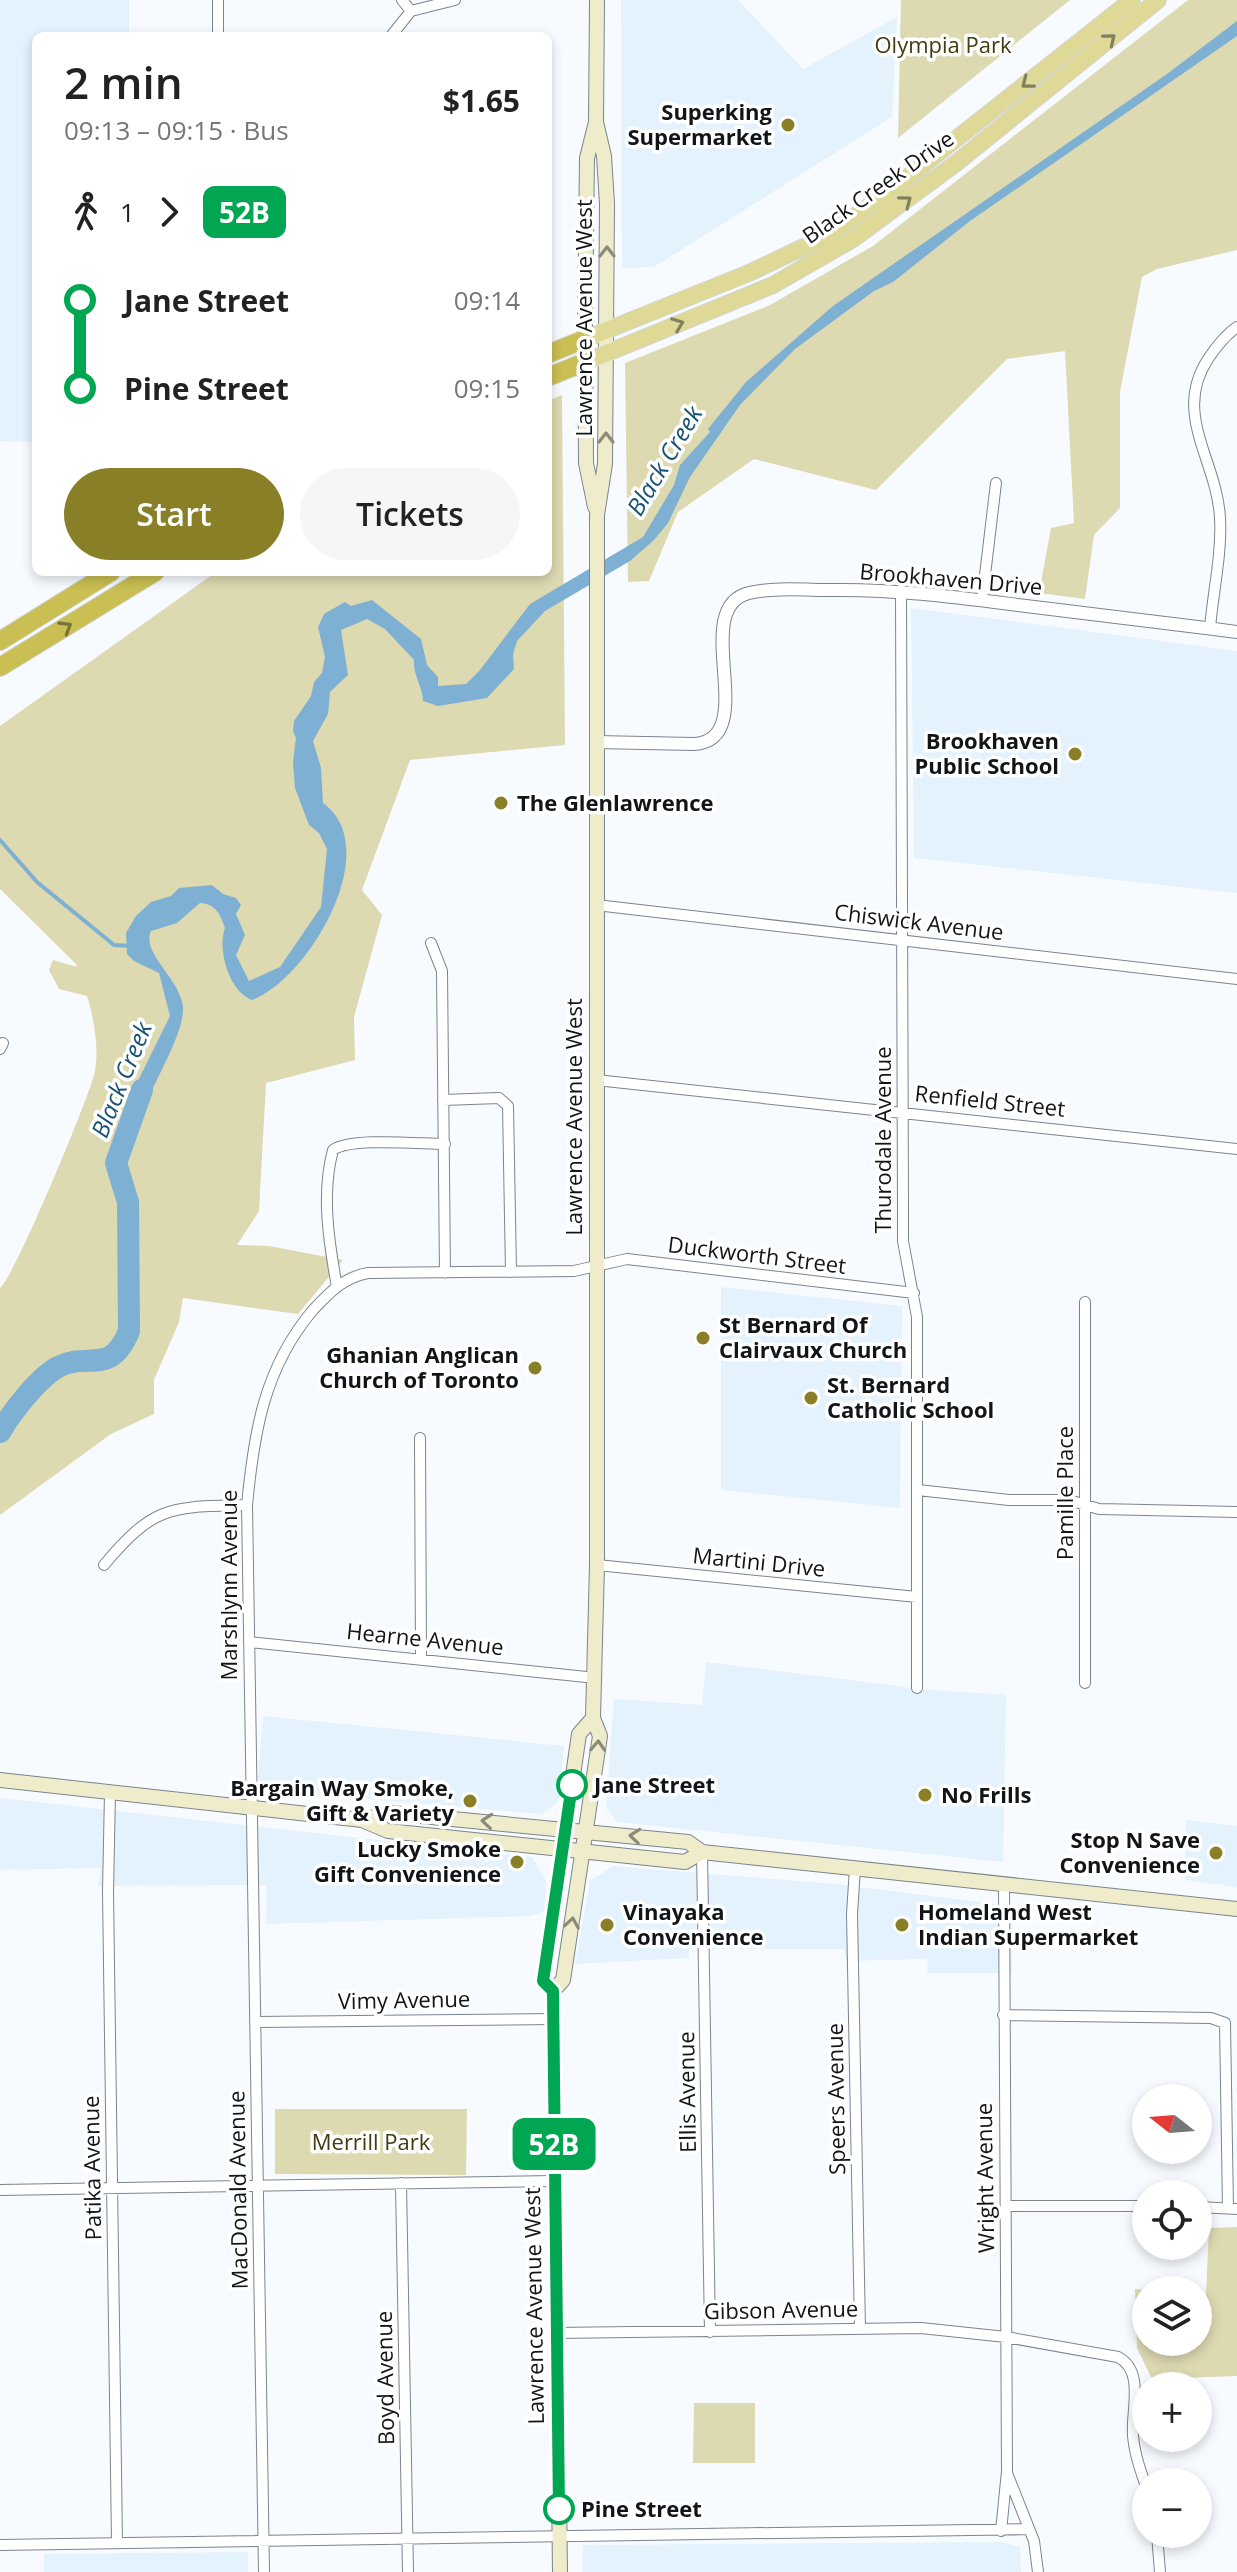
<!DOCTYPE html>
<html lang="en">
<head>
<meta charset="utf-8">
<style>
  :root { --surface:#fff; --page:#f6f6f6; --text:#222; --muted:#767676; --accent:#897f26 }
  body { margin:0; font-family:"Open Sans",sans-serif; background:var(--page); color:var(--text); height:100vh; display:flex; flex-direction:column; font-size:30px; white-space:nowrap }
  * { box-sizing:border-box; margin:0 }
  p { font-size:26px; color:var(--muted) }
  .icon { flex:none; width:44px; height:44px; fill:none; stroke:currentColor; stroke-width:2; stroke-linecap:round; stroke-linejoin:round }
  .map { position:relative; flex:1; overflow:hidden }
  .panel { position:absolute; left:32px; top:32px; width:520px; height:544px; display:flex; flex-direction:column; background:var(--surface); border-radius:12px; box-shadow:0 4px 12px #0003 }
  .panel>* { flex:none }
  .badge { padding:0 16px; border-radius:12px; font-size:28px; line-height:52px }
  .needle { width:52px; rotate:287deg }
  .buttons { position:absolute; left:1132px; top:2084px; display:grid; gap:16px }
  .buttons a { display:grid; place-items:center; width:80px; height:80px; border-radius:50%; background:var(--surface); box-shadow:0 4px 12px #0003; font-size:40px }
  .map>.badge { position:absolute; translate:-50% -50%; box-shadow:0 0 0 4px #fff }
  .legs { display:flex; align-items:center; gap:12px; height:88px; padding:0 32px; font-size:26px }
  .legs p { margin-inline-start:auto }
  .head { display:flex; align-items:center; justify-content:space-between; height:136px; padding:0 32px }
  h1 { font-size:44px; font-weight:600; line-height:60px }
  .cta { display:flex; gap:16px; margin-top:auto; padding:16px 32px }
  .cta a { flex:1; height:92px; border-radius:48px; background:var(--accent); color:#fff; font-size:32px; font-weight:600; line-height:92px; text-align:center }
  .cta a+a { background:var(--page); color:var(--text) }
  ul { padding:0 32px; list-style:none }
  li { display:flex; align-items:center; gap:28px; height:88px; font-size:30px }
  li i { display:grid; place-items:center; width:12px; height:100%; margin:0 10px; background:currentColor }
  li i::after { content:''; width:20px; height:20px; margin:-10px; border:6px solid; border-radius:50%; background:var(--surface) }
  li p { margin-inline-start:auto }
  li:first-child i { background:linear-gradient(#0000 50%,currentColor 0) }
  li:last-child i { background:linear-gradient(currentColor 50%,#0000 0) }
  .map>svg:first-child { display:block }
  .built { fill:#e3f2fc }
  .green { fill:#ddd9b1 }
  .water { fill:#7eb0d3 }
  .lines { fill:none; stroke-linecap:round; stroke-linejoin:round }
  .stream { stroke:#7eb0d3; stroke-width:4 }
  .river { stroke:#7eb0d3; stroke-width:22 }
  .minor-casing { stroke:#7b858d; stroke-width:12 }
  .tertiary-casing { stroke:#7b858d; stroke-width:14 }
  .secondary-casing { stroke:#7b858d; stroke-width:16 }
  .primary-casing { stroke:#d4d5d5; stroke-width:18 }
  .motorway-casing { stroke:#d4d5d5; stroke-width:20 }
  .minor { stroke:#fff; stroke-width:10 }
  .tertiary { stroke:#fff; stroke-width:12 }
  .secondary { stroke:#efeccb; stroke-width:14 }
  .primary { stroke:#dfd997; stroke-width:16 }
  .motorway { stroke:#cabf52; stroke-width:18 }
  .oneway { stroke:#82815d }
  .oneway2 { stroke:#8b8b7a }
  .oneway3 { stroke:#777237 }
  .line-1-casing { stroke:#fff; stroke-width:18 }
  .line-1 { stroke:#00a651; stroke-width:12 }
  .poi-dot { fill:#897f26; stroke:#fff; stroke-width:3 }
  .stop-1-dot { fill:#fff; stroke:#00a651; stroke-width:4 }
  .labels { text-anchor:middle; stroke-width:7; stroke-linejoin:round; paint-order:stroke }
  .park-label { font-size:22px; fill:#403c10; stroke:#fff }
  .poi-label { font-size:22px; font-weight:bold; fill:#111517; stroke:#fff; text-anchor:end }
  .street-label { font-size:22px; fill:#111517; stroke:#fff }
  .stop-label { font-size:22px; font-weight:bold; fill:#111517; stroke:#fff; text-anchor:start }
  .water-label { font-size:24px; font-style:italic; fill:#175275; stroke:#fff }
</style>
</head>
<body>
<div class="map">
<svg width="1237" height="2572" viewBox="0 0 1237 2572">
  <rect width="100%" height="100%" fill="#f7fbff"/>
  <path class="built" d="M0 0H129V36H36V442L0 441Z
    M621 0H738L803 69 897 17 892 117 654 267 622 268Z
    M911 608 1237 651V893L914 858Z
    M721 1287 902 1306 900 1508 721 1490Z
    M706 1662 930 1690 1006 1695 1003 1862 617 1822 606 1808 614 1699 702 1705Z
    M263 1716 564 1746 559 1801 542 1814 257 1790Z
    M0 1798 532 1857 546 1881 544 1911 531 1916 266 1924 267 1885 98 1886 101 1868 0 1870Z
    M1186 1820 1237 1826V1887L1185 1880Z
    M613 1866 835 1884 1011 1906 1012 1973H927L928 1959 846 1961 844 1949H689V1958L575 1964 590 1881Z
    M1001 2542 1020 2547 1021 2572H582L583 2545Z
    M248 2552V2572H44V2554Z"/>
  <path class="green" d="M901 0H1070L898 138Z
    M1188 0H1237V250L1157 269 1142 277 1120 392V508L1094 535 1085 599 1039 593 1051 528 1074 523 1065 351 1007 359 876 490 754 459 678 512 649 581 628 582 625 363 770 305 873 246Z
    M562 395 565 745 410 760 362 890 382 915 354 1017 355 1060 266 1083 259 1211 237 1245 269 1246 343 1260 298 1314 183 1298 179 1322 154 1380V1414L111 1434 0 1515V1288C16 1274 87 1102 94 1075 100 1053 94 1017 87 996L59 989 49 970 53 960 77 967 76 964 0 889V726L216 572H548V401Z
    M275 2109H467L466 2175 275 2174Z
    M1237 2227V2376L1152 2379 1137 2348 1135 2289 1146 2290V2342H1198V2296H1206L1209 2228Z
    M694 2403H755V2463H693Z"/>
  <path class="water" d="M1237 21V36L970 221 893 282 874 291 795 349 740 405 690 477 668 523 654 540 630 561 545 611 517 641 513 654 514 669 487 698 438 706 423 701C423 687 413 676 414 660L385 629 367 619 341 630 348 675 330 692 328 714 313 741 321 768 323 803C386 848 308 980 252 1000 229 992 217 949 225 928 220 914 216 904 200 903L177 923 151 931C141 954 180 978 183 1007 185 1035 148 1090 139 1122L125 1117 128 1101 170 1016 159 973 134 961 127 954 126 933 136 916 151 902 171 896 179 888 212 885 223 894 236 898 241 905 236 914 245 935 236 955 249 981 280 967 321 907 327 849 319 833 309 825 295 788 293 762 296 738 293 731 294 721 311 696 314 682 322 673 325 657 318 627 324 614 345 602 351 606 372 600 421 639 427 665 438 677V686L466 684 480 670 530 604 643 537 674 485 680 465 710 432 708 429 746 382 833 306 1167 74Z"/>
  <g class="lines">
    <path class="stream" d="M0 840 37 882 114 945 132 946"/>
    <path class="river" d="M0 1432C12 1412 38 1378 58 1367 90 1351 110 1377 129 1331L128 1202 116 1163 142 1090"/>
    <defs>
      <path id="minor" d="M218 0V36
        M402 0 411 11
        M391 36 411 11 455 0
        M901 591 903 1208V1241L917 1317V1688
        M982 600 996 483
        M1210 628C1213 592 1222 554 1220 518 1217 460 1172 414 1208 359 1216 347 1225 335 1237 327
        M596 905 1237 979
        M431 943 442 971 445 1273
        M0 1049 3 1043
        M596 1080 1237 1149
        M443 1100 499 1098 508 1106 511 1272
        M337 1287C329 1243 321 1194 333 1150 351 1137 420 1144 445 1144
        M420 1438 421 1659
        M918 1490 1009 1500H1069L1099 1509 1237 1512
        M104 1565C155 1504 171 1507 247 1505
        M597 1565 917 1597
        M249 1642 596 1678
        M1085 1683V1302
        M110 1793 108 1891 117 2543
        M702 1852 710 2332
        M855 1868 852 1914 860 2329
        M1003 2015 1211 2018 1225 2023 1228 2208
        M256 2022 553 2019
        M401 2183 408 2572
        M0 2190 554 2181
        M1006 2206H1146
        M1198 2207 1237 2209
        M556 2333 921 2328 1006 2337 1118 2357C1145 2371 1131 2410 1133 2435 1134 2453 1140 2470 1146 2486
        M1007 2473 1034 2541 1038 2572
        M1001 2531 1007 2471 1004 1885
        M1157 2534 1160 2572
        M0 2545 1029 2529
        M264 2572 247 1505C254 1432 264 1368 313 1310 329 1293 344 1277 368 1273L574 1271 627 1259 914 1293"/>
      <path id="tertiary" d="M596 742 694 744C763 739 687 608 749 593 775 587 806 590 833 590 898 589 962 598 1026 606 1097 615 1167 623 1237 632"/>
      <path id="secondary" d="M595 507 586 463 585 321 587 158 596 122 597 0
        M0 1780 362 1820 391 1813 688 1842 702 1852 1237 1909
        M362 1820 388 1831 685 1862 702 1852
        M553 1991 563 1980 600 1736 593 1718 597 1565V515L605 464 607 204 604 156 596 122
        M560 2572 553 1991 543 1981 579 1734 593 1718"/>
      <path id="primary" d="M585 339 749 273 825 237 884 196 1132 0
        M585 362 773 285 853 239 955 164 1158 0"/>
      <path id="motorway" d="M548 354 585 339
        M548 377 585 362
        M0 641 111 572
        M0 667 155 572"/>
    </defs>
    <use href="#minor" class="minor-casing"/>
    <use href="#tertiary" class="tertiary-casing"/>
    <use href="#secondary" class="secondary-casing"/>
    <use href="#primary" class="primary-casing"/>
    <use href="#motorway" class="motorway-casing"/>
    <use href="#minor" class="minor"/>
    <use href="#tertiary" class="tertiary"/>
    <use href="#secondary" class="secondary"/>
    <use href="#primary" class="primary"/>
    <use href="#motorway" class="motorway"/>
  </g>
  <defs><path id="oneway-chevron" d="M-2-3.5L2.5 0L-2 3.5" fill="none" stroke-width="1.6" stroke-linecap="round" stroke-linejoin="round" transform="scale(2)"/></defs>
  <g class="oneway">
    <use href="#oneway-chevron" transform="translate(1110 39) rotate(-39)"/>
    <use href="#oneway-chevron" transform="translate(1027 83) rotate(142)"/>
    <use href="#oneway-chevron" transform="translate(906 201) rotate(-37)"/>
    <use href="#oneway-chevron" transform="translate(678 324) rotate(-21)"/>
  </g>
  <g class="oneway2">
    <use href="#oneway-chevron" transform="translate(607 252) rotate(-90)"/>
    <use href="#oneway-chevron" transform="translate(606 438) rotate(-90)"/>
    <use href="#oneway-chevron" transform="translate(598 1746) rotate(-87)"/>
    <use href="#oneway-chevron" transform="translate(487 1821) rotate(-175)"/>
    <use href="#oneway-chevron" transform="translate(635 1836) rotate(-174)"/>
    <use href="#oneway-chevron" transform="translate(572 1923) rotate(-81)"/>
  </g>
  <use class="oneway3" href="#oneway-chevron" transform="translate(66 627) rotate(-32)"/>
  <g class="lines">
    <defs>
      <path id="line-1" d="M559 2509 553 1991 543 1981 572 1785"/>
    </defs>
    <use href="#line-1" class="line-1-casing"/>
    <use href="#line-1" class="line-1"/>
  </g>
  <g class="poi-dot">
    <circle cx="788" cy="125" r="8"/>
    <circle cx="1075" cy="754" r="8"/>
    <circle cx="501" cy="803" r="8"/>
    <circle cx="703" cy="1338" r="8"/>
    <circle cx="535" cy="1368" r="8"/>
    <circle cx="811" cy="1398" r="8"/>
    <circle cx="925" cy="1795" r="8"/>
    <circle cx="470" cy="1801" r="8"/>
    <circle cx="1216" cy="1853" r="8"/>
    <circle cx="517" cy="1862" r="8"/>
    <circle cx="607" cy="1925" r="8"/>
    <circle cx="902" cy="1925" r="8"/>
  </g>
  <g class="stop-1-dot">
    <circle cx="572" cy="1785" r="14"/>
    <circle cx="559" cy="2509" r="14"/>
  </g>
  <g class="labels">
    <g class="park-label">
      <text x="943" y="53">Olympia Park</text>
      <text x="371" y="2150">Merrill Park</text>
    </g>
    <g class="poi-label">
      <text x="772" y="120">Superking<tspan x="772" dy="25">Supermarket</tspan></text>
      <text x="1059" y="749">Brookhaven<tspan x="1059" dy="25">Public School</tspan></text>
      <text x="517" y="811" text-anchor="start">The Glenlawrence</text>
      <text x="719" y="1333" text-anchor="start">St Bernard Of<tspan x="719" dy="25">Clairvaux Church</tspan></text>
      <text x="519" y="1363">Ghanian Anglican<tspan x="519" dy="25">Church of Toronto</tspan></text>
      <text x="827" y="1393" text-anchor="start">St. Bernard<tspan x="827" dy="25">Catholic School</tspan></text>
      <text x="454" y="1796">Bargain Way Smoke,<tspan x="454" dy="25">Gift &amp; Variety</tspan></text>
      <text x="941" y="1803" text-anchor="start">No Frills</text>
      <text x="1200" y="1848">Stop N Save<tspan x="1200" dy="25">Convenience</tspan></text>
      <text x="501" y="1857">Lucky Smoke<tspan x="501" dy="25">Gift Convenience</tspan></text>
      <text x="623" y="1920" text-anchor="start">Vinayaka<tspan x="623" dy="25">Convenience</tspan></text>
      <text x="918" y="1920" text-anchor="start">Homeland West<tspan x="918" dy="25">Indian Supermarket</tspan></text>
    </g>
    <g class="street-label">
      <text transform="translate(878 187) rotate(-35)" y="8">Black Creek Drive</text>
      <text transform="translate(584 318) rotate(-90)" y="8">Lawrence Avenue West</text>
      <text transform="translate(951 579) rotate(5)" y="8">Brookhaven Drive</text>
      <text transform="translate(919 922) rotate(7)" y="8">Chiswick Avenue</text>
      <text transform="translate(990 1101) rotate(6)" y="8">Renfield Street</text>
      <text transform="translate(574 1117) rotate(-90)" y="8">Lawrence Avenue West</text>
      <text transform="translate(883 1140) rotate(-90)" y="8">Thurodale Avenue</text>
      <text transform="translate(757 1255) rotate(7)" y="8">Duckworth Street</text>
      <text transform="translate(1065 1493) rotate(-90)" y="8">Pamille Place</text>
      <text transform="translate(759 1562) rotate(6)" y="8">Martini Drive</text>
      <text transform="translate(229 1585) rotate(-90)" y="8">Marshlynn Avenue</text>
      <text transform="translate(425 1639) rotate(6)" y="8">Hearne Avenue</text>
      <text transform="translate(404 2000) rotate(-1)" y="8">Vimy Avenue</text>
      <text transform="translate(687 2092) rotate(-91)" y="8">Ellis Avenue</text>
      <text transform="translate(836 2099) rotate(-91)" y="8">Speers Avenue</text>
      <text transform="translate(92 2168) rotate(-91)" y="8">Patika Avenue</text>
      <text transform="translate(985 2178) rotate(-91)" y="8">Wright Avenue</text>
      <text transform="translate(238 2190) rotate(-91)" y="8">MacDonald Avenue</text>
      <text transform="translate(534 2306) rotate(-91)" y="8">Lawrence Avenue West</text>
      <text transform="translate(781 2310) rotate(-1)" y="8">Gibson Avenue</text>
      <text transform="translate(385 2378) rotate(-91)" y="8">Boyd Avenue</text>
    </g>
    <g class="stop-label">
      <text x="594" y="1793">Jane Street</text>
      <text x="581" y="2517">Pine Street</text>
    </g>
    <g class="water-label">
      <text transform="translate(665 461) rotate(-59)" y="8">Black Creek</text>
      <text transform="translate(122 1080) rotate(-68)" y="8">Black Creek</text>
    </g>
  </g>
</svg>
<div class="buttons">
<a><svg class="needle" viewBox="-14 -14 28 28"><path d="M0-13l5 13h-10z" fill="#e53935"/><path d="M0 13l5-13h-10z" fill="#767676"/></svg></a>
<a><svg class="icon" aria-label="locate" viewBox="0 0 24 24"><circle cx="12" cy="12" r="6"/><path d="M12 2v4M12 18v4M2 12h4M18 12h4"/></svg></a>
<a><svg class="icon" aria-label="layers" viewBox="0 0 24 24"><path d="M12 4l9 5-9 5-9-5zM3 14l9 5 9-5"/></svg></a>
<a>+</a>
<a>−</a>
</div>
<b class="badge" style="left:554px;top:2144px;background:#00a651;color:#fff">52B</b>
<section class="panel">
<div class="head"><div><h1>2 min</h1><p>09:13 – 09:15 · Bus</p></div><b>$1.65</b></div>
<div class="legs"><svg class="icon" aria-label="walk" viewBox="0 0 24 24"><circle cx="13" cy="4" r="2"/><path d="M13 8l-2 6 4 7M11 14l-3 7M7 12l3-4h3l4 4"/></svg>1<svg class="icon" aria-label="forward" viewBox="0 0 24 24"><path d="M9 5l7 7-7 7"/></svg><b class="badge" style="background:#00a651;color:#fff">52B</b></div>
<ul>
<li><i style="color:#00a651"></i><b>Jane Street</b><p>09:14</p></li>
<li><i style="color:#00a651"></i><b>Pine Street</b><p>09:15</p></li>
</ul>
<div class="cta"><a>Start</a><a>Tickets</a></div>
</section>
</div>
</body>
</html>
